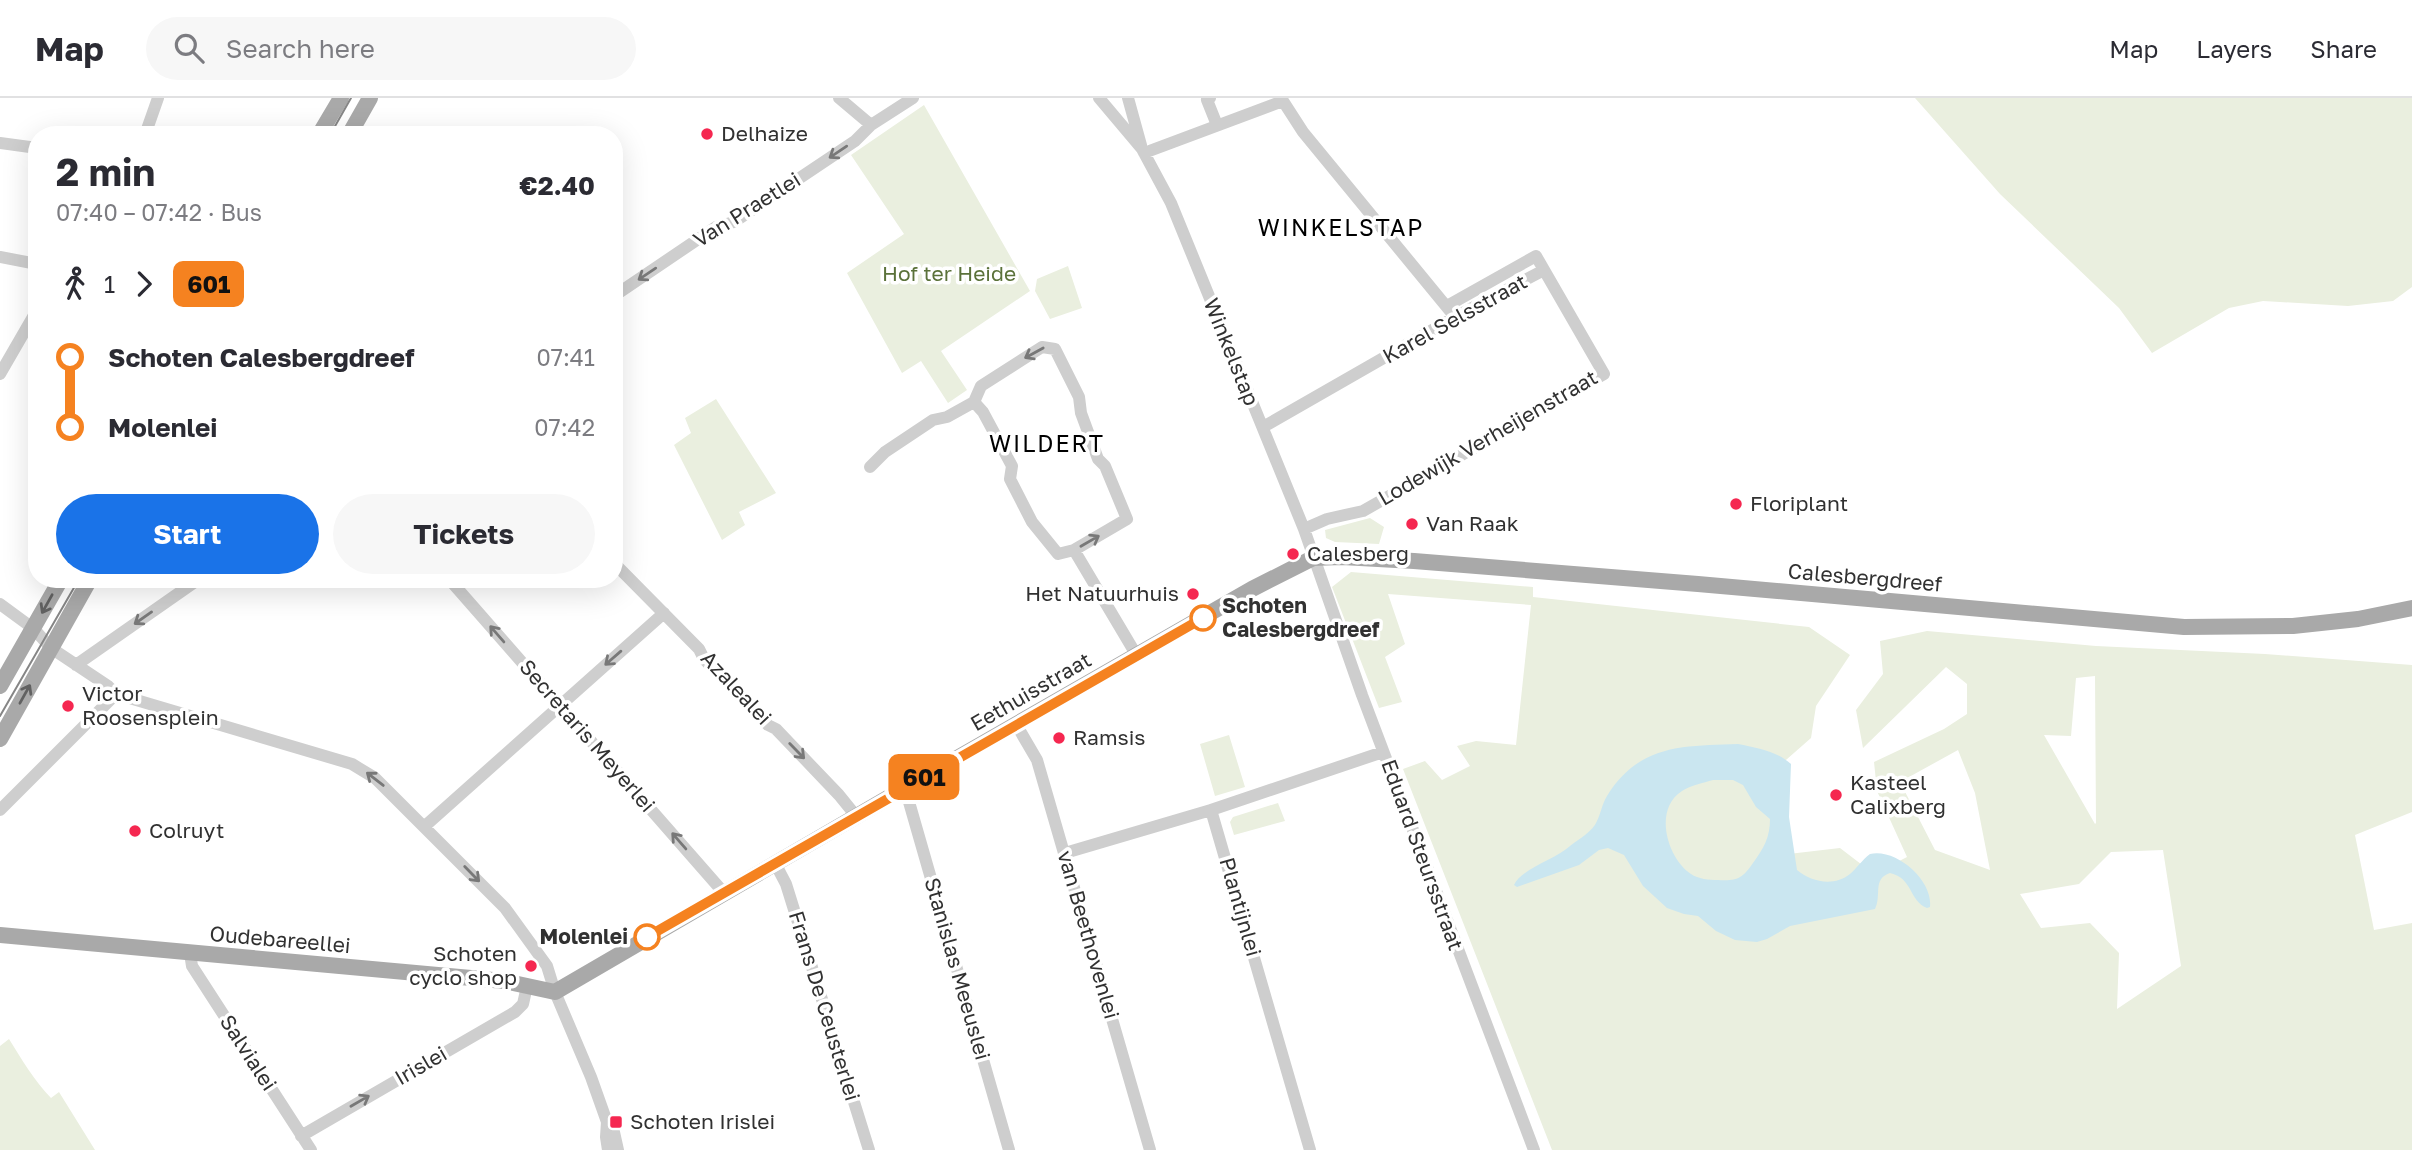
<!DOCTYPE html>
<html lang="en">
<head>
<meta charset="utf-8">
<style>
  :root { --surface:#fff; --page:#f7f7f7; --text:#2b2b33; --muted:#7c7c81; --line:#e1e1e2; --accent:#1a73e8 }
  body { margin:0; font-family:"Golos Text",sans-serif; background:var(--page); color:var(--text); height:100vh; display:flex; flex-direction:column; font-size:26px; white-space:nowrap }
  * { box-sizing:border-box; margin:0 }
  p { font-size:23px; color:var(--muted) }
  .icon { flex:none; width:38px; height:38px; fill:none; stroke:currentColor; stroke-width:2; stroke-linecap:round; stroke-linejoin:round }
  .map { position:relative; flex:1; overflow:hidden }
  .panel { position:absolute; left:28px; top:28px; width:595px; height:462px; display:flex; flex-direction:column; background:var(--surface); border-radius:28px; box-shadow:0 7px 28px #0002 }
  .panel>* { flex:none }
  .badge { padding:0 14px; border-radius:10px; font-size:24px; line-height:46px }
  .map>.badge { position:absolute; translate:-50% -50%; box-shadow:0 0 0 4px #fff }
  .legs { display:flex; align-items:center; gap:10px; height:77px; padding:0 28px; font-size:23px }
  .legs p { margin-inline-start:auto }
  .overview { display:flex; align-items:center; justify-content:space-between; height:119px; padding:0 28px }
  h1 { font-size:38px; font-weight:700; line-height:52px }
  .primary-button { display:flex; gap:14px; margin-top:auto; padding:14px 28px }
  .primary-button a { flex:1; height:80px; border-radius:42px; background:var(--accent); color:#fff; font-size:28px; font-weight:700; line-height:80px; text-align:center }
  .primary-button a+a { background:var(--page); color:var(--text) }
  ul { padding:0 28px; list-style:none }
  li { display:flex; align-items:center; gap:24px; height:70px; font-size:26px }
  li i { display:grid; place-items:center; width:10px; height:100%; margin:0 9px; background:currentColor }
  li i::after { content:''; width:18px; height:18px; margin:-9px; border:5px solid; border-radius:50%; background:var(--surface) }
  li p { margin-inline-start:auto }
  li:first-child i { background:linear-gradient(#0000 50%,currentColor 0) }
  li:last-child i { background:linear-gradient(currentColor 50%,#0000 0) }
  header { display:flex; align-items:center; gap:42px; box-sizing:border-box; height:98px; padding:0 35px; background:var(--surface); border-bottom:2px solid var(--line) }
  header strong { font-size:33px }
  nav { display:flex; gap:38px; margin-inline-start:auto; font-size:24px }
  .search { width:490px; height:63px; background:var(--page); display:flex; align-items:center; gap:18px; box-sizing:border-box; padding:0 24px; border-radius:38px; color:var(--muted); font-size:26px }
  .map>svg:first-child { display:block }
  .green { fill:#eaefdf; fill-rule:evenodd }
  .water { fill:#cae6f0; fill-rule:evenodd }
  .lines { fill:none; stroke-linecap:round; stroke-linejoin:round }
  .minor { stroke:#cecece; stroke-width:12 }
  .major { stroke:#a9a9a9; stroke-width:16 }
  .tram { stroke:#868686; stroke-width:2 }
  .oneway { stroke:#787878 }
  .oneway2 { stroke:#616161 }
  .line-1-casing { stroke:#fff; stroke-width:16 }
  .line-1 { stroke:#f58220; stroke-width:10 }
  .poi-dot { fill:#f52750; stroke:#fff; stroke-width:2.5 }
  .stop-1-dot { fill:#fff; stroke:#f58220; stroke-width:3.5 }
  .labels { text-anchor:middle; stroke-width:7; stroke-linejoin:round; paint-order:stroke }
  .poi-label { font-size:21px; fill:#313131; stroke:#fff; text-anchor:start }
  .street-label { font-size:21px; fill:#313131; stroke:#fff }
  .park-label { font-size:21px; fill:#5b723a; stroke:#fff }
  .stop-label { font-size:21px; font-weight:bold; fill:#313131; stroke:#fff; text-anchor:start }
  .neighbourhood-label { font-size:23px; letter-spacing:2px; fill:#000; stroke:#fff }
</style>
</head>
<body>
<header>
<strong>Map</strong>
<div class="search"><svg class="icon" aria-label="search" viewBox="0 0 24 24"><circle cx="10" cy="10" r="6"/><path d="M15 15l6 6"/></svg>Search here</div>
<nav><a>Map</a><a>Layers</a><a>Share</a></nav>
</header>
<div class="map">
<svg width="2412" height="1052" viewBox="0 0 2412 1052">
  <rect width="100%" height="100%" fill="#fff"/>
  <path class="green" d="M1915 0H2412V189L2393 203 2348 208 2263 203 2229 210 2152 255 2119 210 2000 96Z
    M924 7 1030 193 941 253 967 292 948 305 921 263 902 275 847 175 904 136 851 57Z
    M1068 168 1082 210 1050 221 1035 193 1037 181Z
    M716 301 776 395 739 414 745 427 722 442 674 347 691 335 685 320Z
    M1370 420 1384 429 1379 446 1335 444 1326 440 1325 432Z
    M1351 474 1533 489V499L1809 529 1850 557 1816 608 1811 640 1778 669 1780 757 1840 750 1874 776 1907 759 1877 693 1874 664 1944 631 1967 616V586L1946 569 1863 650 1856 612 1883 576 1880 543 1927 533 2096 548 2265 556 2412 567V714L2355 737 2374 832 2412 825V1052H1552L1403 671 1425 663 1442 682 1470 668 1457 648 1476 643 1516 647 1531 507 1388 496 1405 546 1385 559 1402 604 1379 610 1332 489ZM2095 578 2096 725 2095 726 2044 637 2071 638 2076 580ZM1958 652 1975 695 1990 772 1935 752 1900 684ZM2163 752 2181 868 2117 911 2119 855 2090 825 2041 830 2020 796 2079 786 2111 754Z
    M1229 637 1245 689 1215 698 1200 646Z
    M1278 705 1285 723 1234 737 1230 724 1233 719Z
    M9 941C22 962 34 982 51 1000L59 994 95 1052H0V948Z"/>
  <path class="water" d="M1738 646C1757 650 1777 653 1791 666L1789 719 1797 772C1811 784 1834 789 1850 776 1857 770 1862 762 1870 756 1896 750 1933 782 1930 809L1927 810C1909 803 1913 780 1890 775 1872 781 1882 797 1875 811L1790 828 1767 841 1757 844 1735 842 1716 833 1698 818 1684 816 1667 810 1643 788 1624 757 1608 750 1599 752 1579 767 1517 789 1514 787C1521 771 1556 761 1570 748 1579 741 1593 733 1597 723 1601 715 1602 706 1607 698 1639 646 1683 648 1738 646ZM1713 682H1733L1743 687 1756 709 1770 721C1770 739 1764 750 1753 765 1742 781 1737 783 1718 782 1709 782 1698 781 1691 776 1667 760 1653 711 1682 693 1691 687 1703 685 1713 682Z"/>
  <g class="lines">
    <path class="minor" d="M839 0 871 27
      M1099 0 1142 51 1171 105 1304 431 1362 597 1534 1052
      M1128 0 1141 47
      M1210 0 1207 2 1217 27
      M145 37 158 0
      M0 45 37 50
      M1144 55 1283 3 1303 34 1455 219
      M0 159 37 166
      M614 198 716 129 734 124 855 43 871 27 913 0
      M0 276 37 212
      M1263 329 1455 219 1544 172
      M870 369 885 354 933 322 947 319 974 304
      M1304 431 1327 421 1363 413 1604 276 1536 158 1447 208
      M1074 452 1058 456 1032 424 1010 381 1012 368 983 314 974 304 981 288 1042 249 1055 251 1079 299 1081 315 1098 361 1105 368 1127 421 1074 452 1137 558
      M614 465 699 551 704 561 768 627 776 631 839 697 856 718
      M449 481 724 795
      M0 506 34 531 51 550 108 588 116 596 352 666 375 680 505 810 547 868 555 894 591 979 607 1024 614 1034 618 1052
      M76 567 199 481
      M1016 626 1037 662 1150 1052
      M905 690 1009 1052
      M0 712 116 596
      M1211 712 1383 654
      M425 728 664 515
      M1065 755 1211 712 1310 1052
      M775 765 786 786 869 1052
      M190 855 192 868 311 1052
      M607 1024 606 1039 608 1052
      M301 1038 515 914 523 906 527 888"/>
    <path class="major" d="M319 37 341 0
      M349 37 370 0
      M0 588 61 481
      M0 641 90 481
      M0 837 504 883 555 894 905 690 1252 491 1313 460 1342 459 1414 463 1698 486 2184 529 2293 528 2358 521 2412 510"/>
    <path class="tram" d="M330 37 351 0
      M0 618 79 481"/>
  </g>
  <defs><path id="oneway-shaft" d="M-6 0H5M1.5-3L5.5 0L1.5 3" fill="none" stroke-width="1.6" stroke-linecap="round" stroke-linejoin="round" transform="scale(1.75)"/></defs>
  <g class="oneway">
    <use href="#oneway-shaft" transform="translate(838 54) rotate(146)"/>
    <use href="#oneway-shaft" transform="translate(647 176) rotate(146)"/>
    <use href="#oneway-shaft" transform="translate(1034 255) rotate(151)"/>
    <use href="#oneway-shaft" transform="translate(1090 443) rotate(-30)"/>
    <use href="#oneway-shaft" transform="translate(143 520) rotate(145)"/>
    <use href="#oneway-shaft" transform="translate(497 536) rotate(-131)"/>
    <use href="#oneway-shaft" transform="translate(613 560) rotate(139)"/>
    <use href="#oneway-shaft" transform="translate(797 653) rotate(46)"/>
    <use href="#oneway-shaft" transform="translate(375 681) rotate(-142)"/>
    <use href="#oneway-shaft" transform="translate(679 743) rotate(-131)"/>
    <use href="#oneway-shaft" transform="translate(472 776) rotate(46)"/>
    <use href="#oneway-shaft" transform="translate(360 1003) rotate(-30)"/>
  </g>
  <g class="oneway2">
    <use href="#oneway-shaft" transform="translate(47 506) rotate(119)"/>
    <use href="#oneway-shaft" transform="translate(25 596) rotate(-61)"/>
  </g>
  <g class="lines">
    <defs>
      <path id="line-1" d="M647 839 1203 520"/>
    </defs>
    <use href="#line-1" class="line-1-casing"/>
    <use href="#line-1" class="line-1"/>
  </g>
  <g class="poi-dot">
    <circle cx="707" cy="36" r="7"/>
    <circle cx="1736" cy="406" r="7"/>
    <circle cx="1412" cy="426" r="7"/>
    <circle cx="1293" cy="456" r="7"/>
    <circle cx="1193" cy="496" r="7"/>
    <circle cx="68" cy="608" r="7"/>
    <circle cx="1059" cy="640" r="7"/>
    <circle cx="1836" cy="697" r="7"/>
    <circle cx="135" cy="733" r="7"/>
    <circle cx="531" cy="868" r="7"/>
    <rect x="609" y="1017" width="14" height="14" rx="3.5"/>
  </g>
  <g class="stop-1-dot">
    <circle cx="1203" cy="520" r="12"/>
    <circle cx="647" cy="839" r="12"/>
  </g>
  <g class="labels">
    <g class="poi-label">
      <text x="721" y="43">Delhaize</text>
      <text x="1750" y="413">Floriplant</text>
      <text x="1426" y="433">Van Raak</text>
      <text x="1307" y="463">Calesberg</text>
      <text x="1179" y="503" text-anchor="end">Het Natuurhuis</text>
      <text x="82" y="603">Victor<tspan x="82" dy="24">Roosensplein</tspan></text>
      <text x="1073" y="647">Ramsis</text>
      <text x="1850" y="692">Kasteel<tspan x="1850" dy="24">Calixberg</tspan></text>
      <text x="149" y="740">Colruyt</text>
      <text x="517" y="863" text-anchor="end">Schoten<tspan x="517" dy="24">cyclo shop</tspan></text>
      <text x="630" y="1031">Schoten Irislei</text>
    </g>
    <g class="street-label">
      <text transform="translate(747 112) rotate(-32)" y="7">Van Praetlei</text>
      <text transform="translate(1455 221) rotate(-29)" y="7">Karel Selsstraat</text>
      <text transform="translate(1231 254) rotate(68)" y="7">Winkelstap</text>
      <text transform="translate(1488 340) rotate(-30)" y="7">Lodewijk Verheijenstraat</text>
      <text transform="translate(1865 480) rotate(5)" y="7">Calesbergdreef</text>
      <text transform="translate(736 590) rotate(47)" y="7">Azalealei</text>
      <text transform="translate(1031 594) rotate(-30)" y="7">Eethuisstraat</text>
      <text transform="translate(587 638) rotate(49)" y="7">Secretaris Meyerlei</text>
      <text transform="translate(1422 757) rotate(70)" y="7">Eduard Steursstraat</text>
      <text transform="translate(1240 809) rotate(74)" y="7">Plantijnlei</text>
      <text transform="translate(1088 837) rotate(74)" y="7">van Beethovenlei</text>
      <text transform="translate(280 842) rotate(5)" y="7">Oudebareellei</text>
      <text transform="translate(957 871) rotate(74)" y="7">Stanislas Meeuslei</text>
      <text transform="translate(824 908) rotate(73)" y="7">Frans De Ceusterlei</text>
      <text transform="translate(248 955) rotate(57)" y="7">Salvialei</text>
      <text transform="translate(421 968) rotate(-30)" y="7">Irislei</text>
    </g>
    <g class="park-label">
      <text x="949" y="183">Hof ter Heide</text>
    </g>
    <g class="stop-label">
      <text x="1222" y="515">Schoten<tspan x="1222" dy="24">Calesbergdreef</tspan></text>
      <text x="628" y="846" text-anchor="end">Molenlei</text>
    </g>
    <g class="neighbourhood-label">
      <text x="1341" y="138">WINKELSTAP</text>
      <text x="1047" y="354">WILDERT</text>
    </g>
  </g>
</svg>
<b class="badge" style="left:924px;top:679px;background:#f58220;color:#111">601</b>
<section class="panel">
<div class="overview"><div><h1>2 min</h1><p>07:40 – 07:42 · Bus</p></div><b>€2.40</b></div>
<div class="legs"><svg class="icon" aria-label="walk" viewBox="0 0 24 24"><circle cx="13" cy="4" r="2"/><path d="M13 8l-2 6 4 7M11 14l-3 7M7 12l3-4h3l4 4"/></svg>1<svg class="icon" aria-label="forward" viewBox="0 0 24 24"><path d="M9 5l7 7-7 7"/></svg><b class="badge" style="background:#f58220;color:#111">601</b></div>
<ul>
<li><i style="color:#f58220"></i><b>Schoten Calesbergdreef</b><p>07:41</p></li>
<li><i style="color:#f58220"></i><b>Molenlei</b><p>07:42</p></li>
</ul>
<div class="primary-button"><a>Start</a><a>Tickets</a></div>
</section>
</div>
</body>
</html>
